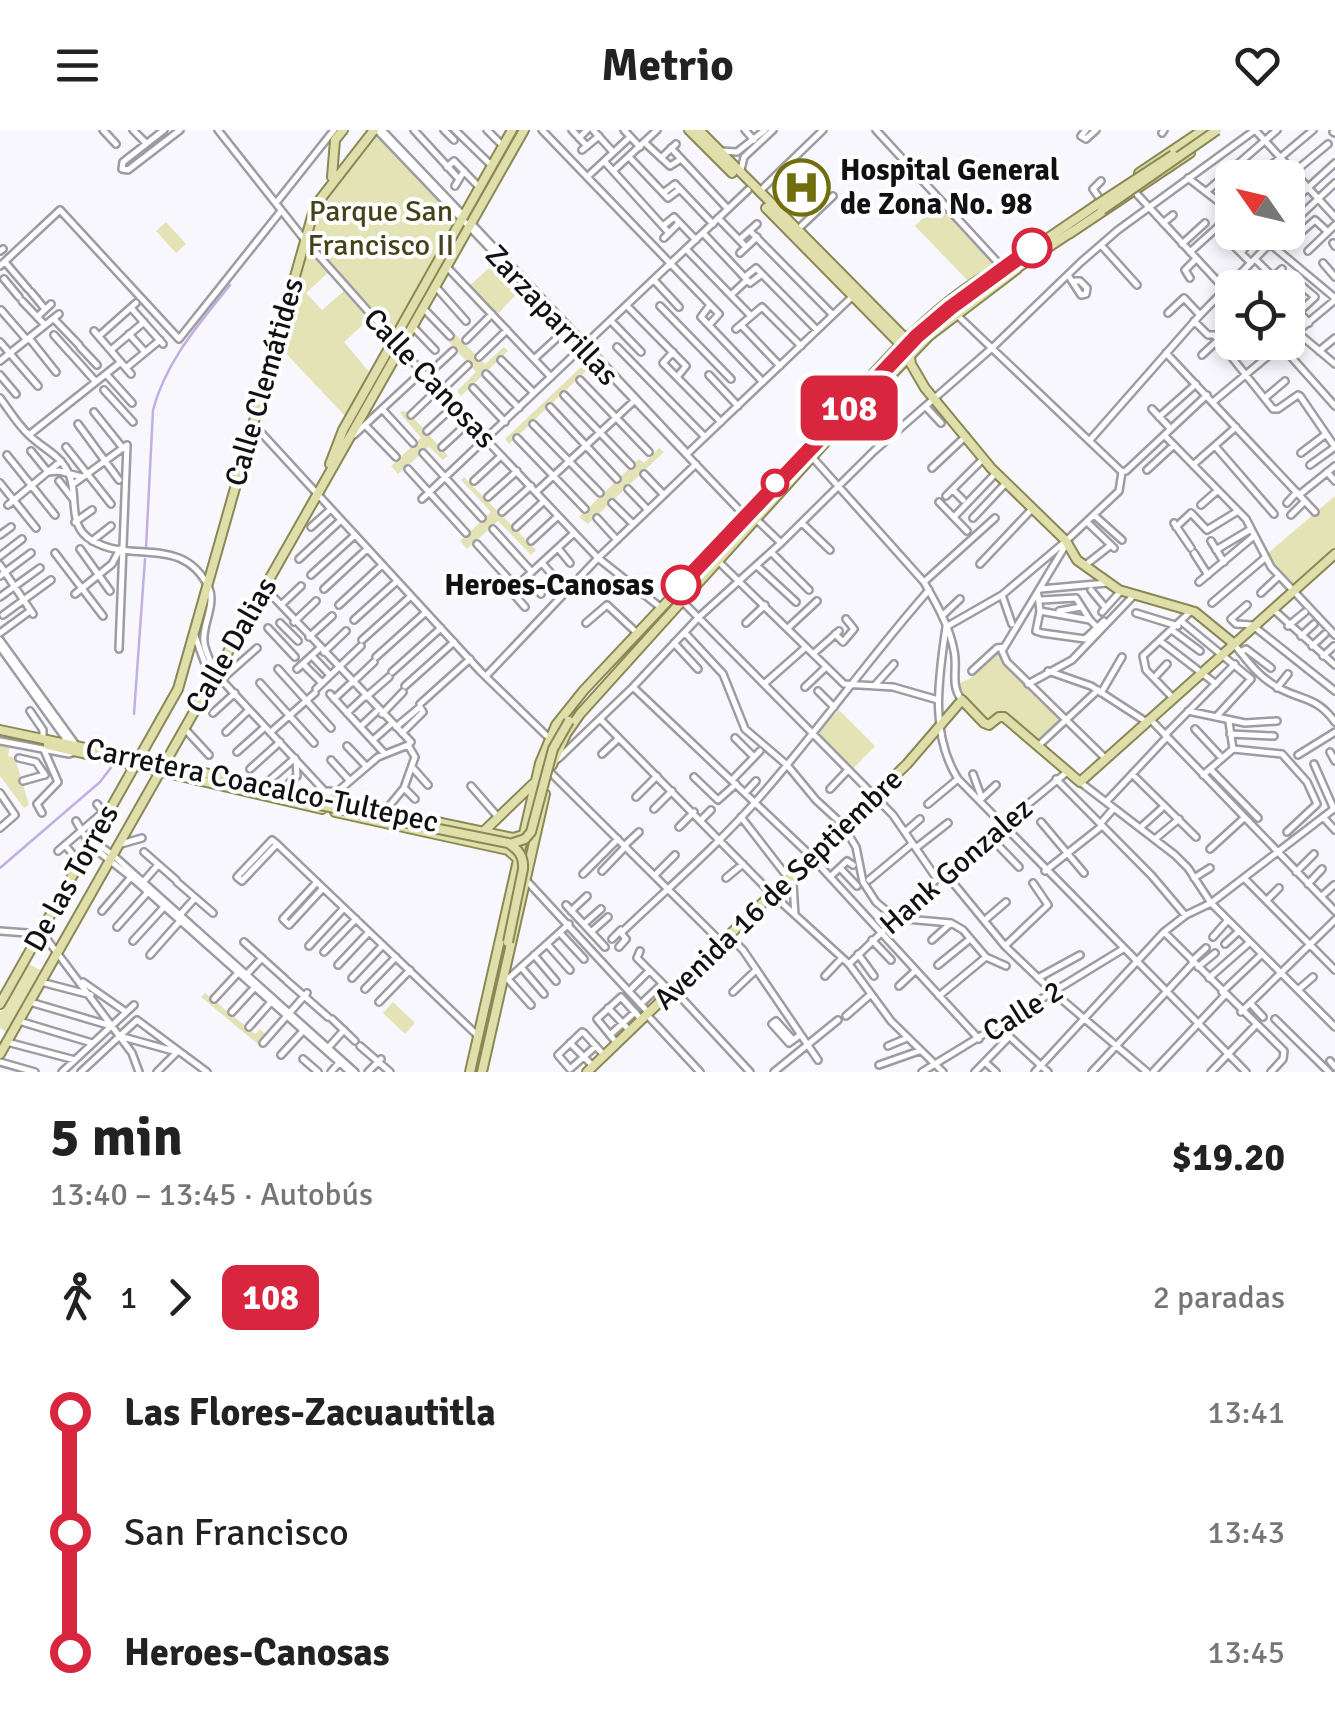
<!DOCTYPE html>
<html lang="es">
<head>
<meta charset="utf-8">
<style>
  :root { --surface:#fff; --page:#f2f2f2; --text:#222; --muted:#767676 }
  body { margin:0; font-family:Signika,sans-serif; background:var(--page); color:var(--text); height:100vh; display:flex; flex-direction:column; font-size:38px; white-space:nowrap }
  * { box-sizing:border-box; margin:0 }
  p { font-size:32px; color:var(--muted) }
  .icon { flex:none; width:55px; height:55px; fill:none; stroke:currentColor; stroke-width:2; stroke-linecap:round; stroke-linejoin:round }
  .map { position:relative; height:942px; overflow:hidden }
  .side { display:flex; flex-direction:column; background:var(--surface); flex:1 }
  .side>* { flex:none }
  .badge { padding:0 20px; border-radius:15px; font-size:35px; line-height:65px }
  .needle { width:65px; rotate:304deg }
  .buttons { position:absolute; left:1215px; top:30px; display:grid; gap:20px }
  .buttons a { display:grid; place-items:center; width:90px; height:90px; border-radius:15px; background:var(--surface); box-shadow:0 5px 15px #0003; font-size:50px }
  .map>.badge { position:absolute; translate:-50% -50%; box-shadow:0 0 0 5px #fff }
  .legs { display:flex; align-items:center; gap:15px; height:110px; padding:0 50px; font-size:32px }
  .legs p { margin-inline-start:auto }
  .head { display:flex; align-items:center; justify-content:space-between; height:170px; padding:0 50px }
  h1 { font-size:55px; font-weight:700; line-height:75px }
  ul { padding:0 50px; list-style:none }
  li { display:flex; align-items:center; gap:35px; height:120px; font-size:38px }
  li i { display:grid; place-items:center; width:15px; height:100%; margin:0 12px; background:currentColor }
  li i::after { content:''; width:25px; height:25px; margin:-12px; border:8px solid; border-radius:50%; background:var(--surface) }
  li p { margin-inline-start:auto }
  li:first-child i { background:linear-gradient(#0000 50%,currentColor 0) }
  li:last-child i { background:linear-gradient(currentColor 50%,#0000 0) }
  header { display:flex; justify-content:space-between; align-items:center; height:130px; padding:0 50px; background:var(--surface); font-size:45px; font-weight:700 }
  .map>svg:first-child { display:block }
  .green { fill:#e3e3b6 }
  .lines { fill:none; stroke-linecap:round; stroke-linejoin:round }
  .stream { stroke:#c1afe2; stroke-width:2.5 }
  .minor-casing { stroke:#9e9ba3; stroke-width:10 }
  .major-casing { stroke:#8a8853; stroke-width:12 }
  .minor { stroke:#fff; stroke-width:5 }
  .major { stroke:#e0dfac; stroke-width:8 }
  .major-bridge-casing { stroke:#8a8853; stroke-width:12; stroke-linecap:butt }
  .major-bridge { stroke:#e0dfac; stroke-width:8 }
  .line-1-casing { stroke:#fff; stroke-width:22 }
  .line-1 { stroke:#d7263d; stroke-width:15 }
  .stop-1-dot { fill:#fff; stroke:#d7263d; stroke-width:5 }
  .labels { text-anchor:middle; stroke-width:8; stroke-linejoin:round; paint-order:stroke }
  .poi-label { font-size:30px; font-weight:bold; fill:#111013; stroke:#fff; text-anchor:start }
  .park-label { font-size:30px; fill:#444318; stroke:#fff }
  .street-label { font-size:30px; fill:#111013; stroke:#fff }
  .stop-label { font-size:30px; font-weight:bold; fill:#111013; stroke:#fff; text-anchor:end }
</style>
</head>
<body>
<header><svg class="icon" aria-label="menu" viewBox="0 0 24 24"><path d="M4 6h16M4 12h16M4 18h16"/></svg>Metrio<svg class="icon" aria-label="heart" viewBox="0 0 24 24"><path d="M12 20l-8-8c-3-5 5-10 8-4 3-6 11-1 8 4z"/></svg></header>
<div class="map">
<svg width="1335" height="942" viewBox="0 0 1335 942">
  <rect width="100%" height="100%" fill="#f9f7fe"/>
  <path class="green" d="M377 1 460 85 394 201 309 111C316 66 349 36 377 1Z
    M939 73 995 135 969 152 915 96Z
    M166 92 186 114 176 123 156 101Z
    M307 115 329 142 306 163 322 180 345 160 370 188 344 212 370 243 346 287 278 215Z
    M497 131 522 158 497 185 469 156Z
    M455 204 485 234 504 217 508 221 461 266 457 261 476 242 448 211Z
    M582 236 586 241 509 314 505 309Z
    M402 281 408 282 448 326 443 330 429 317 398 344 391 336 421 308 400 283Z
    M659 318 664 322 588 394 579 387 639 329 644 333Z
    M464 347 536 420 531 425 498 391 467 419 460 411 491 382 461 350Z
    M1335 366V419L1294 455 1267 424Z
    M997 522 1062 590 1038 613 1003 585 989 593 959 560 958 554 969 549Z
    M839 580 875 616 853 639 816 603Z
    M0 614 10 616 8 626 15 628 29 675 24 678 0 646Z
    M29 834 42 841 7 902 0 898V883Z
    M205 863 255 904 260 899 267 905 259 915 201 867Z
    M393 872 415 893 405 904 383 883Z"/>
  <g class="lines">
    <path class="stream" d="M146 418 153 280C166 231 199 194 230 155
      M134 584 145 429
      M0 738 100 652 113 635"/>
    <defs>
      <path id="minor" d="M103 0 116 14
        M133 0 146 13
        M164 0 123 32 122 39 128 40 180 0
        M218 0 304 109 422 242 598 428 660 477
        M377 0 745 386
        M382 0 463 85
        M414 0 459 49
        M444 0 454 10
        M455 0 492 36
        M487 0 503 16
        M542 0 719 184 709 195
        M572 0 587 16
        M593 0 613 22
        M624 0 640 17
        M745 0 754 10
        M876 0 1001 136
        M1086 0 1081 6 1086 9
        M1256 1 1335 87
        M1333 2 1335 3
        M1162 3 1164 0
        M579 8 587 0
        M1086 9 1096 0
        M644 12 670 36 681 29
        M671 18 727 78
        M582 20 599 6
        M721 21 737 22 765 0
        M629 27 668 68 680 59
        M661 28 676 14
        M604 31 669 103
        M447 37 454 31 479 57
        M741 40 744 27 773 0
        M613 41 657 0
        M587 47 630 7
        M1188 48 1232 82
        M1256 48 1313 0
        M1287 48 1328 14
        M455 56 464 41
        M760 61 823 0
        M1207 61 1277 0
        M1135 62 1232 167
        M663 63 675 54 713 94
        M1100 69 1093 59 1101 51
        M276 73 334 0
        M1288 76 1335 33
        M718 88 746 117
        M471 93 686 322
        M1163 93 1173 85
        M663 96 674 87 696 110
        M1288 97 1335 53
        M750 101 832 184
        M796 101 833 66
        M1256 102 1335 168
        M703 103 750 153 762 144
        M1221 103 1251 133
        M664 108 679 93
        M739 110 757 94
        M1289 113 1315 90 1328 102
        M1333 113 1335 116
        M1182 114 1205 93
        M1101 115 1137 155
        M686 119 751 186
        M0 121 3 119
        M1308 121 1335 95
        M1190 122 1221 94
        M740 123 757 107
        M1241 123 1248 114
        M1255 129 1273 147
        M5 132 28 159
        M1323 133 1335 147
        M0 136 60 80 179 209 281 81
        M447 137 551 247
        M1068 145 1081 165 1086 164
        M745 147 756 138 817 200
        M1190 148 1185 140 1196 129
        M4 149 19 167
        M654 150 679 177
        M1295 150 1315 167 1299 182
        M1075 151H1080L1087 158 1086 164
        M1265 154 1282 139
        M435 156 466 191
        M31 162 45 179
        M731 165 747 150
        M1288 169 1309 193
        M22 171 45 195
        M710 175 701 187 763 252
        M660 176 731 249
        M628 177 686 236 677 247
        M423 178 450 206
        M132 179 163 214
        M1 180 27 210
        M1168 183 1184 168 1200 185
        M957 185 1122 342
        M37 187 51 174
        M54 189 79 215
        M611 191 641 222
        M1194 191 1208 205H1214L1273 279H1278L1298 265 1300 266 1335 317 1310 335
        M741 195 780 236
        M413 197 435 220
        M736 199 762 177 801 216
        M94 201 131 244
        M1298 203 1335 234
        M129 204 145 222
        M54 205 70 223
        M99 206 136 173
        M29 208 56 242
        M466 210 492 184
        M0 212 38 256
        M1278 212 1335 276
        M80 217 97 235
        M617 217 705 307
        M111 220 144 192
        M1319 221 1335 208
        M673 222 663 233 721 292
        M1166 223 1315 382
        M72 225 96 252
        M1202 225 1217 211
        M479 227 507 200
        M534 229 557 208
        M501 230 534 263
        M0 231 59 184
        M126 238 160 210
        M106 244 132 273
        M486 244 519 278
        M0 245 16 264
        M709 245 738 276
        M426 246 453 221
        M580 250 649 322
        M473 258 505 292
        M104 260 133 292
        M441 261 468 235
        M564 265 631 335
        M0 268C9 280 18 295 29 305 42 318 59 324 68 342 80 365 65 396 93 411 132 434 183 404 209 458 216 475 202 495 204 512 205 522 211 532 215 541
        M1265 268 1285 251
        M1213 272 1335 170
        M550 277 617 349
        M861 277 888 309
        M926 277 941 293
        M382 279 413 313
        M1152 279 1170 298
        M94 282 122 317
        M411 285 438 259
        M869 287 894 266
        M1159 287 1196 254
        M78 294 119 350
        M533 294 600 363
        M254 295 481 542 549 608
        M365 295 396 327
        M427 301 454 276
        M29 305 121 232
        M354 305 422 242
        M1165 306 1246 389 1271 437 1335 505
        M517 308 585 379
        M1090 310 1200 185 1281 102
        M1215 316 1274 384
        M66 317 111 374
        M442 317 469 292
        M31 321 48 342 59 341 82 347
        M423 323 482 388
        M1301 323 1326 304
        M687 324 855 164
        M7 325 55 385
        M813 328 924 452C936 473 950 497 954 521 958 538 950 554 961 569
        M1193 335 1236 297
        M932 338 966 306
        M408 339 466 403
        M1147 340 1174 315
        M1122 342 1126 341 1207 265
        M1327 342 1335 351
        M644 344 663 364
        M59 351 73 369
        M474 351 501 326
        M0 353 36 398
        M72 355 127 315 119 519
        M628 359 648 380
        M953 360 963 370
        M536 362 634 271
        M1299 365 1335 336
        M946 366 983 329
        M488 367 517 341
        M422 369 748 60
        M939 372 967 401
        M612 373 633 394
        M1287 373 1297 362
        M8 375 61 331
        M1201 375 1217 361
        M502 382 531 356
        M1094 385 1122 410
        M1291 385 1305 371
        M954 387 996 343
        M597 388 617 410
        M973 388 1005 354
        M757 390 780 412
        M75 392 92 380
        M1087 392 1114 418
        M802 393 830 420
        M1174 393 1191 418
        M311 397 331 379
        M516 397 544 371
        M1176 397 1191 383 1207 400 1238 381
        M493 399 531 441
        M0 405 11 397
        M92 411 111 396
        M531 411 558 386
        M1211 411 1224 432
        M1067 413 1002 521 1007 532 1105 628
        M477 414 515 456
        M558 418 570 433
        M80 419 110 461
        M1216 420 1251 399
        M55 423 103 486
        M772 423 809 460
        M1194 423 1208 445
        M0 426 22 409
        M299 429 341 390
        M719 432 844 554 893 557 938 570
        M542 433 556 449
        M1088 433 1111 415
        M980 434 1032 379
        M0 435 33 484
        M757 436 796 472
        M311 445 355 405
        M0 446 31 423
        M527 447 541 464
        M924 452 995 388
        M1199 452 1254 406
        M264 457 411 612 408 615 415 627 404 658 385 681
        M324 459 367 419
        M1041 459 1107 453
        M1091 460 1105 477
        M1261 463 1279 446
        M75 464 112 434 120 419
        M1002 465 1012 494
        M1038 465 1040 481 1036 501 1042 503 1085 509 1104 491
        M0 467 40 438
        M1041 470 1076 468 1090 490
        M682 471 893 685 937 749
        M1212 473 1266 427
        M281 475 301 456
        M339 475 382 435
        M1247 475 1231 489 1236 494 1252 495 1335 561
        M525 477 511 461 574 403
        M1274 480 1335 535
        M1040 481 1090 490 1097 497
        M1059 481 1081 477
        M1102 482 1120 462
        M1136 483 1178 496
        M3 485 51 450
        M942 486 960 469
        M354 490 396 452
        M294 492 316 471
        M1182 492 1251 549 1216 587
        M280 493 298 511
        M586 493 607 475 637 503
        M746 493 765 475
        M1288 496 1305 482
        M946 497C939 547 929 603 958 649L1246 942
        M946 497 1002 465 1066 411 1119 361 1122 342
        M268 498 295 527
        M788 498 817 471
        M1173 501 1200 521
        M0 503 30 481
        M685 503 723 544 745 599 787 635 816 670 842 694 856 717 863 752 876 772 895 788 951 793 963 800 986 827 1006 836
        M835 504 843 512 854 499 846 489
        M195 506 204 531 331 668
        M1301 506 1314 494
        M309 507 332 486
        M0 510 76 615
        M362 510 411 466
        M1160 511 1216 554
        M674 513 698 539
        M1234 514C1246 529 1257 545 1274 555 1298 571 1315 564 1335 592
        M1312 516 1325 504
        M0 517 71 616
        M324 522 346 501
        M1240 522 1246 519 1271 538
        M813 524 839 501
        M312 526 330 545
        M1323 526 1334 516
        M376 527 426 482
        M303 534 322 553
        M278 539 331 598
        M297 539 320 518
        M972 541 997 518 1004 517
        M1048 541 1091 556 1145 591
        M392 542 441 498
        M487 545 598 428 696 334
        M1154 548 1167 534
        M222 549 257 518
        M260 553 314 613
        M352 553 374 532
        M764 554 806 517
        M876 554 894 534
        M1028 554 1072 530 1135 464
        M405 556 454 512
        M633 557 810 725 979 909
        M805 557 825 538
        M1277 558 1288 544
        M316 559 361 516
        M818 561 834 577
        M1101 563 1122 527
        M330 564 385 624
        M366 567 389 547
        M1172 567 1146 540 1143 526 1190 482
        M334 569 350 554
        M420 574 470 529
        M30 581 43 600V609
        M1188 581 1245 593 1277 591
        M213 583 235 563
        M347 583 364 567
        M382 584 403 562
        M1150 589 1335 781
        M601 590 771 763 849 834 891 891 943 942
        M1229 592 1233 619
        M360 597 376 582
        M396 597 420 577 423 582 402 603
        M184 598 209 625
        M1195 599 1222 628
        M272 601 315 563
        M226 602 249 580
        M1230 604 1274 606
        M1165 605 1235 534
        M735 608 754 627
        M373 610 390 595
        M0 611 69 624 75 622
        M347 616 366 636
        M1038 616 1098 560
        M1233 619 1282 624 1307 652 1317 674 1287 702
        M237 622 265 597
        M1330 622 1335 631
        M602 624 618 609
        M1298 625 1335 602
        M19 628 36 632 45 645
        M558 629 633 557 699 487 781 413 874 321 992 218 1081 132 1118 100 1255 0
        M331 630 350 651
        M1314 634 1333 677
        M412 637 428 655
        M250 639 280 612
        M1210 639 1258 688
        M550 642 722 813
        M973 644 981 666 978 669
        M1132 644 1196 707
        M1203 645 1233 619
        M694 647 718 670 736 654
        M271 649 295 628
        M1056 649 1152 746 1185 785
        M732 650 760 621
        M23 651 44 645
        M1080 652 1175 725 1188 738 1211 773 1335 897
        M471 656 499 688
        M284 658 297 646 296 630
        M404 658 415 669
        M830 659 848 640
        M328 661 337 662 378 627 408 615
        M0 663 15 685 0 698
        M745 663 756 651
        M636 667 657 646
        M981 669 996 655
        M1106 672 1167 607
        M928 674 958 649
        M654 679 672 661
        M42 683 37 674 58 652 44 620
        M741 687 793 754 795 785
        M1323 687 1335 700
        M701 690 711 680
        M76 691 90 715 131 747 350 942
        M1041 692 1084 743
        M1100 694 1114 678
        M679 697 694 682
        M1140 698 1161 679
        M905 702 920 689
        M989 706 1019 737
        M1155 709 1179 689
        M91 710 113 725 355 942
        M121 714 142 708
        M277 714 242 751 237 747 272 710 277 714 478 906
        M65 715 75 727
        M625 715 639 702
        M916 718 948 693
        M1210 719 1244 688
        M58 721 101 684 102 680 97 674
        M144 722 176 750
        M840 738 857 756
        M602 741 626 716
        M1045 741 1102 696
        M1296 742 1314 724
        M945 743 1005 816 1053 862 1147 942
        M583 744 618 709
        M655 745 675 725
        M830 747 847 731 853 735
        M726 748 743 734
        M1194 748 1210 738
        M1244 748 1335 840
        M526 750 648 882
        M869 750 912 714
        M144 751 158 735
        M177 752 213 783
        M317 752 283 789 289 795 323 758
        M1308 754 1322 739
        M1322 766 1334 755
        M1267 770 1279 758
        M566 775 605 817
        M102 781 131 747
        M571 781 587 766
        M179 786 195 768
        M985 790 1006 772
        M584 794 601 779
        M117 797 148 762
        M0 801 40 804 46 808 132 923 139 942
        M591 802 608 787
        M1164 802 1284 921 1283 929 1271 942
        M560 803 584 829
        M621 803C667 759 717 716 758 669 818 601 869 528 929 460
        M729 806 743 820 818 930
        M1213 807 1228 790
        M612 809 621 800
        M872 810 891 830
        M932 810 951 793
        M133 811 164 777
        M244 812 285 849
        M547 814 570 840
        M1225 814 1239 801
        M309 816 344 778
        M1005 816 1048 775 1033 753
        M619 817 626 809 621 803
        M640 821 637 828 671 862
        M324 822 356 789
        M858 824 874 846
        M150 825 180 791
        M534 825 556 851
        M1192 831 1206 818
        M849 834 937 749 1067 642
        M338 835 369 802
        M938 835 970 809
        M521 837 544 864
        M1198 837 1215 823
        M247 844 262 828
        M825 846 842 828
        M352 848 383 815
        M507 848 531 875
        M509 848 569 794
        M1038 848 1080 825
        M1209 848 1250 812
        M287 851 328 887
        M41 852 91 865
        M83 852 126 882
        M899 856 915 841
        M632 858 649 841
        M365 859 396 827
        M674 860 750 942
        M1298 860 1313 847
        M733 862 756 840
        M1222 862 1262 824
        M939 866 986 827
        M214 869 238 843
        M644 871 662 854
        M30 872 108 895
        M379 872 410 840
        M1250 873 1263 887
        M608 878 630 901
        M232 882 254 858
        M1241 882 1335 790
        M648 886 700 942
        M846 886 870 865
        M332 889 355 911
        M1275 889 1329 942
        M19 891 92 913
        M772 894 789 913 800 905
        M772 894 776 891 793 910
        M998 896 1048 942
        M249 897 271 872
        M610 905 635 882
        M123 907 177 922
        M615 911 597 889 621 867 640 888
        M7 912 75 930
        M263 913 307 863
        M570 913 592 935
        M360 916 390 942
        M596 916 570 939 558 925 582 902 584 903 602 923
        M888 916 907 908
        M328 918 344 900
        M281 925 303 901
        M303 929 318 942
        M1330 931 1335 937
        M0 932 35 942
        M985 932 996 942
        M879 935 919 921
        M62 942 134 875
        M81 942 137 890 207 942
        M157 942 177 922
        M331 942 339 933
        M368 942 381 929
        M774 942 838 890
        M922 942 1123 819
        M975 942 1009 907
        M1035 942 1164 802 1186 785 1211 773 1335 678
        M1092 942 1194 832
        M1153 942 1225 865
        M1211 942 1255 896"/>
      <path id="major" d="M689 0 732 43
        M699 0 907 210 911 234 925 258 991 338 1066 411 1077 430 1119 460 1195 482 1233 513
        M1139 43 1203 0
        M332 47 335 10 343 0
        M766 78 907 221
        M1069 104 1190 23
        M1010 134 1098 74
        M1014 140 1073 101
        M874 263 929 206 1017 139
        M820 304C870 246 940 163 1012 132
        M330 334 343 300 512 0
        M0 600 513 708 523 705
        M48 615 322 679
        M552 635 566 604 580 584 830 307
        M335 682 508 720 518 729
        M482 703 533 654
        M0 874 178 559 315 76 374 0
        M0 924 524 0
        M470 942 540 633 556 595 584 560 826 303
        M482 942 545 664
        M587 942 907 634 962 570 984 593 989 595 999 587H1004L1080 652 1335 424"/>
    </defs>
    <use href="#minor" class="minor-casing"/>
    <use href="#major" class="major-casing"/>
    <use href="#minor" class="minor"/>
    <use href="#major" class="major"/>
    <defs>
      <path id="major-bridge" d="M1098 74 1173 25
        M1102 80 1217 0
        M826 303 899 224 950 177
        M830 307 874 258
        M315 674 508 713C518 719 524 726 523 739L508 812
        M510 714 525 709 531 702 553 619 569 591"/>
    </defs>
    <use href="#major-bridge" class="major-bridge-casing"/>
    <use href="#major-bridge" class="major-bridge"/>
  </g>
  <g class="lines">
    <defs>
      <path id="line-1" d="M681 455 917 206 950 178 1032 118"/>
    </defs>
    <use href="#line-1" class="line-1-casing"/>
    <use href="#line-1" class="line-1"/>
  </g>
  <defs>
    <symbol id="hospital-ring" viewBox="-11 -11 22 22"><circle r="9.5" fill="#fff" stroke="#716e0e" stroke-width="1.5"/><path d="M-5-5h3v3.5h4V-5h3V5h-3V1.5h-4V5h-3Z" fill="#716e0e"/></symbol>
  </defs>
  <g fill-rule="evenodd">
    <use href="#hospital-ring" x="770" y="26" width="63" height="63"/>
  </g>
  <g class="stop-1-dot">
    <circle cx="1032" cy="118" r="18"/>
    <circle cx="775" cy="353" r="12"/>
    <circle cx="681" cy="455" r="18"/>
  </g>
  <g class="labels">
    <g class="poi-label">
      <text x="840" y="50">Hospital General<tspan x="840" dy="34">de Zona No. 98</tspan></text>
    </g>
    <g class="park-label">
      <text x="381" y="91">Parque San<tspan x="381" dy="34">Francisco II</tspan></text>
    </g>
    <g class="street-label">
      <text transform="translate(552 185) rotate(47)" y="10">Zarzaparrillas</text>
      <text transform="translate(430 248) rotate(47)" y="10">Calle Canosas</text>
      <text transform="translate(264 252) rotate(-74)" y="10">Calle Clemátides</text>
      <text transform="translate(231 515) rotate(-60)" y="10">Calle Dalias</text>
      <text transform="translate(262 655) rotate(12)" y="10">Carretera Coacalco-Tultepec</text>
      <text transform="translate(956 736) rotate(-41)" y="10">Hank Gonzalez</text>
      <text transform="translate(71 748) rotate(-61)" y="10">De las Torres</text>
      <text transform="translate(778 759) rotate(-44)" y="10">Avenida 16 de Septiembre</text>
      <text transform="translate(1023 881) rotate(-32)" y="10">Calle 2</text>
    </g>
    <g class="stop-label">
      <text x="654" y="465">Heroes-Canosas</text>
    </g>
  </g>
</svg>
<div class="buttons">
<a><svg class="needle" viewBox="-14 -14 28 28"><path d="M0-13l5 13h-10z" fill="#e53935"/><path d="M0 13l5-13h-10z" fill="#767676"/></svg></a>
<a><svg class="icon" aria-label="locate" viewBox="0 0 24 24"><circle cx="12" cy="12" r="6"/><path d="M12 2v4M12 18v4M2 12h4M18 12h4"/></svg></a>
</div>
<b class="badge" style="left:849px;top:278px;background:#d7263d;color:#fff">108</b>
</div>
<section class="side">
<div class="head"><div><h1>5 min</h1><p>13:40 – 13:45 · Autobús</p></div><b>$19.20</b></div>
<div class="legs"><svg class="icon" aria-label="walk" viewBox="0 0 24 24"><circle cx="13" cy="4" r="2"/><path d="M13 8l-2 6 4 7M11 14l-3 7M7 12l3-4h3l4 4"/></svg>1<svg class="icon" aria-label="forward" viewBox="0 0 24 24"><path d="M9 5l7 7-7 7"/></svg><b class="badge" style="background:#d7263d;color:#fff">108</b><p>2 paradas</p></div>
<ul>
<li><i style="color:#d7263d"></i><b>Las Flores-Zacuautitla</b><p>13:41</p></li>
<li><i style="color:#d7263d"></i><span>San Francisco</span><p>13:43</p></li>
<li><i style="color:#d7263d"></i><b>Heroes-Canosas</b><p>13:45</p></li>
</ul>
</section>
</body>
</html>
